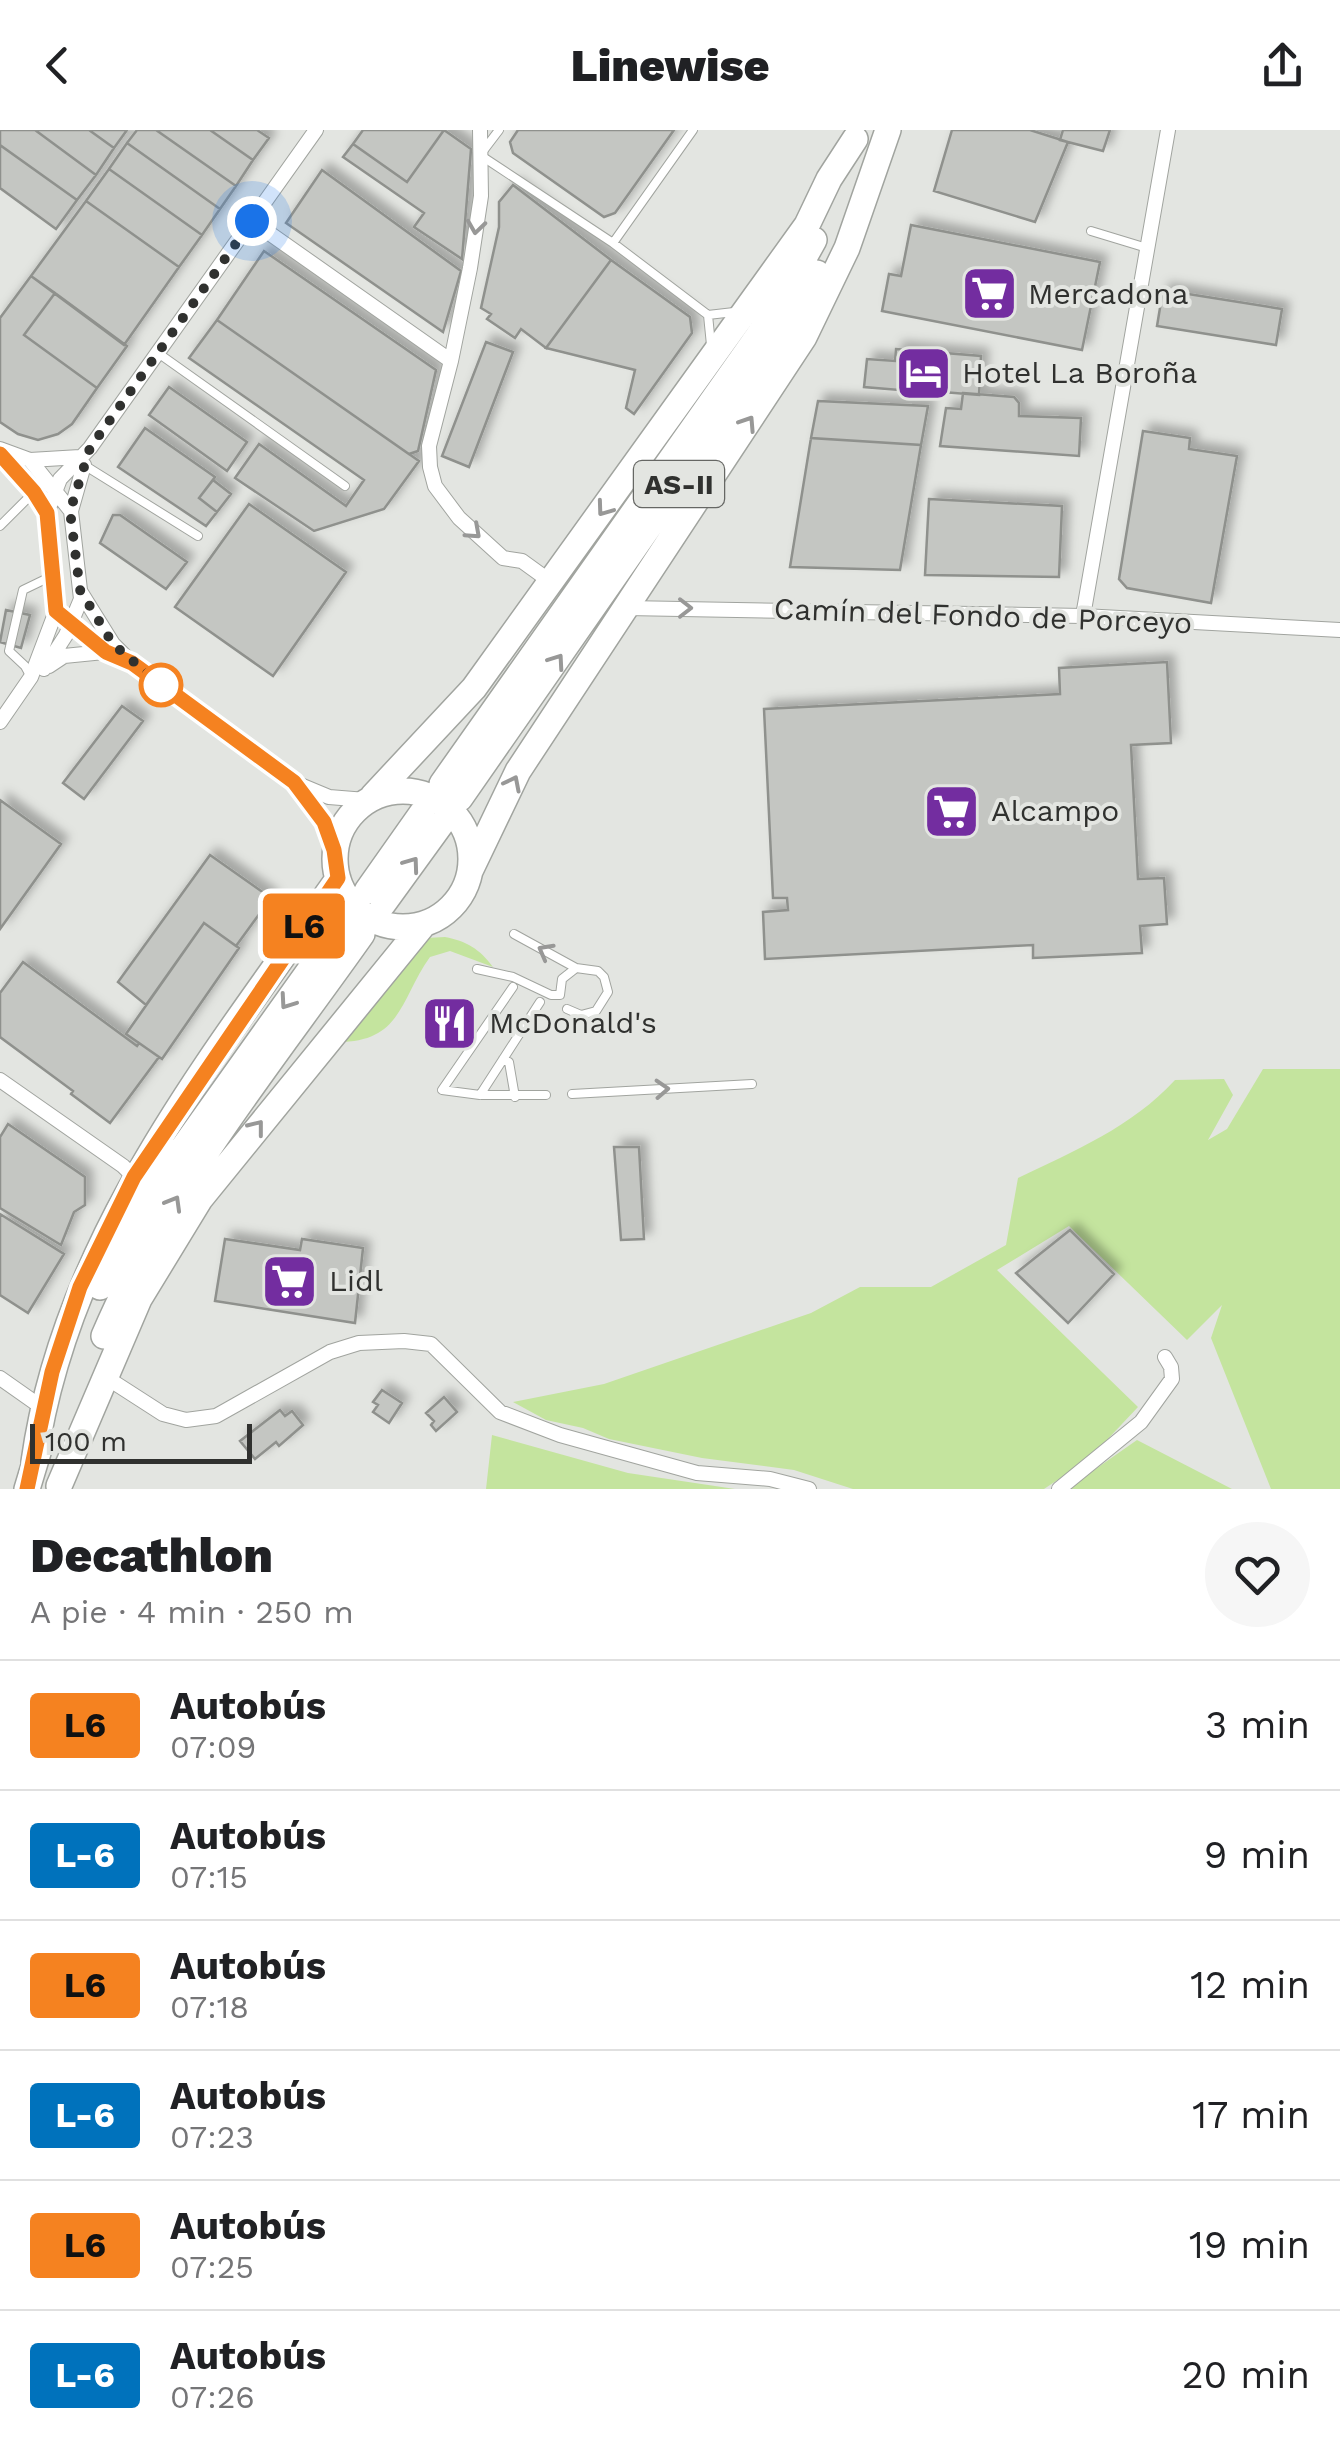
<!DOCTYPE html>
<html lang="es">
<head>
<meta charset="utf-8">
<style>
  :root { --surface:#fff; --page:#f6f6f6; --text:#202124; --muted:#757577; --line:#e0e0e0 }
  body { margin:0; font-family:"Work Sans",sans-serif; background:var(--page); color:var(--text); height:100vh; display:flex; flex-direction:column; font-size:38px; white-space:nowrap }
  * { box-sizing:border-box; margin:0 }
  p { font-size:32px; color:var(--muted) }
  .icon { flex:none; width:55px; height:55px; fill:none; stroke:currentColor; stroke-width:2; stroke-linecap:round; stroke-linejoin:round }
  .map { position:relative; height:1359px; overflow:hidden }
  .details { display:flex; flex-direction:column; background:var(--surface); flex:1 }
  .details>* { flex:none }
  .badge { padding:0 20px; border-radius:8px; font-size:35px; line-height:65px }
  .scale { position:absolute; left:30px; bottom:25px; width:222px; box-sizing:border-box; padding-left:10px; border:5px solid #30312f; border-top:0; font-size:28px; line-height:35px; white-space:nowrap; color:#30312f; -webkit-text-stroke:8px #e3e5e1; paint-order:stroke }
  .you { position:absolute; width:50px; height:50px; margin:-25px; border:8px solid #fff; border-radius:50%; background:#1a73e8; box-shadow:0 0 0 15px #1a73e833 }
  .map>.badge { position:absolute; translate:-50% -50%; box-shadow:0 0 0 5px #fff }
  .round { display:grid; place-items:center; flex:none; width:105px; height:105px; border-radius:52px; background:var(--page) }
  .head { display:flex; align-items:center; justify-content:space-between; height:170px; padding:0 30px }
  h1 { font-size:48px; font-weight:800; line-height:75px }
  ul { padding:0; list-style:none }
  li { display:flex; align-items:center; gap:30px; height:130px; padding:0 30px; border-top:2px solid var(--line) }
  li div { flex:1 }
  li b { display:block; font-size:38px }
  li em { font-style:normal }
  li .badge { min-width:110px; font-weight:700; text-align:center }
  header { display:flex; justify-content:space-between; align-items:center; height:130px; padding:0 30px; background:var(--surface); font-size:45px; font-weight:800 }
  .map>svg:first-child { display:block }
  .green { fill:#c4e49e }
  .building { fill:#c4c6c2; stroke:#8f918d; stroke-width:2.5; filter:url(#shadow) }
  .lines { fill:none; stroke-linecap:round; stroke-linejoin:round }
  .highway-tunnel { stroke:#bfc1bd; stroke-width:25; stroke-dasharray:25 12; stroke-linecap:butt }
  .lane-casing { stroke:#a1a49f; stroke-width:10 }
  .street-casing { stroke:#a1a49f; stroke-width:16 }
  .highway-casing { stroke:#a1a49f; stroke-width:28 }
  .lane { stroke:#fff; stroke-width:8 }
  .street { stroke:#fff; stroke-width:14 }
  .highway { stroke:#fff; stroke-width:25 }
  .oneway { stroke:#989897 }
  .line-casing { stroke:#fff; stroke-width:22 }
  .line { stroke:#f58220; stroke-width:15 }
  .walk { stroke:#30312f; stroke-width:10; stroke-dasharray:0 18 }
  .stop-dot { fill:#fff; stroke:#f58220; stroke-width:5 }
  .labels { text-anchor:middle; stroke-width:8; stroke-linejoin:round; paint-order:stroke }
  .shield { fill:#e3e5e1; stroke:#666764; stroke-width:2.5 }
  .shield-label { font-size:28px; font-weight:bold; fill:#30312f }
  .poi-label { font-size:30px; fill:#30312f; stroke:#e3e5e1; text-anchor:start }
  .street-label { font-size:30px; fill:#30312f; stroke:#e3e5e1 }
</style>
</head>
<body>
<header><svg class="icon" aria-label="back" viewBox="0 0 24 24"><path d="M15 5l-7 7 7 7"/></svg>Linewise<svg class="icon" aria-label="share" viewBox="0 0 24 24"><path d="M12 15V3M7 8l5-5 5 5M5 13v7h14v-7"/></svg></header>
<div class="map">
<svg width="1340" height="1359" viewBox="0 0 1340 1359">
  <defs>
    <filter id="shadow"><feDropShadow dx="7" dy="-7" stdDeviation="5" flood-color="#0004"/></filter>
  </defs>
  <rect width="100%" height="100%" fill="#e3e5e1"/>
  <path class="green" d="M445 807C466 811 480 819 493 837L450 821 430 827C400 869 402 912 338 912L426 808Z
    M1263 939H1340V1359H1271L1211 1208 1222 1175 1187 1210 1069 1096 997 1140 1138 1277 1089 1329 1044 1359H853L794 1340 702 1328 609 1309 583 1298 546 1290 513 1272 604 1254 811 1183 860 1157H931L1006 1115 1018 1048C1074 1021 1132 997 1175 950L1224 949 1233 965 1208 1010 1227 999Z
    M492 1305 628 1343 735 1359H486Z
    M1137 1310 1232 1359H1067Z"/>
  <path class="building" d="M0 0H35L96 45 77 70 0 15Z
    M35 0H89L114 18 96 45Z
    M89 0H127L114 18Z
    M137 0H156L236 56 220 79 127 13Z
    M156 0H210L253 30 236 56Z
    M210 0H257L269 8 253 30Z
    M363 0H444L407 52 353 14Z
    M444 0 471 19 462 129 414 97 424 83 343 27 353 14 407 52Z
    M518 0H674L615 83 604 87 513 23 510 12Z
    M952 0H1030L1068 12 1035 92 934 61Z
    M1063 0H1110L1103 21 1060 10Z
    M127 13 220 79 202 105 109 39Z
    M0 15 77 70 56 99 0 58Z
    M109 39 202 105 179 137 86 71Z
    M322 40 461 141 443 202 286 93Z
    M513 55 611 130 546 218 521 199 515 208 487 189 491 184 481 178 499 97V72Z
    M86 71 179 137 124 215 31 146Z
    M911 95 1100 132 1082 220 882 181 889 144 901 146Z
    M264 121 436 240 418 321 409 324 217 190Z
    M611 130 690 187 692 203 634 284 626 278 635 240 546 218Z
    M31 146 55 163 24 205 97 258 72 294 58 304 38 310 18 304 0 292V188Z
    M1163 160 1282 179 1276 215 1157 196Z
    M55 163 127 216 97 258 24 205Z
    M217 190 419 331 384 379 314 401 235 348 259 314 346 376 364 350 189 228Z
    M486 212 513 222 469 337 442 326Z
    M896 219 981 226 979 265 930 261V257L911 256V261L864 257 867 229 895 231Z
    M169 257 247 312 227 341 149 285Z
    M963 263 1014 267 1019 273V286L1081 288 1079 326 940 316 946 278 961 279Z
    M818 271 928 276 921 315 811 308Z
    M145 298 215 347 199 368 217 382 206 396 118 337Z
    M1143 301 1190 308 1189 319 1237 326 1211 473 1127 458 1119 449Z
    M811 308 921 315 900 440 790 437Z
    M213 350 231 364 217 382 199 368Z
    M929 369 1062 376 1059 447 925 445Z
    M249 374 346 442 273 546 175 477Z
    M113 385H120L187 432 166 459 100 413Z
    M6 480 30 485 21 518 0 512Z
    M1167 532 1171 613 1131 615 1138 749 1164 748 1167 794 1140 796 1142 823 1033 828V815L765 829 763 782 788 780 787 768H773L764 579 1060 564 1059 538Z
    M122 576 143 591 84 669 63 653Z
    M0 670 61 714 0 799Z
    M210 725 271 768 236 816 204 793 146 875 118 852Z
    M204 793 239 818 162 929 126 904Z
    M23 832 137 916 139 913 159 927 110 993 71 964 73 961 0 907V863Z
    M8 994 85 1047V1075L74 1082 61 1115 0 1078V1007Z
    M614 1017H639L644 1109 621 1110Z
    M0 1084 64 1124 28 1183 0 1165Z
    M1070 1100 1114 1144 1068 1193 1016 1143Z
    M225 1109 300 1120 302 1109 363 1118 355 1193 215 1171Z
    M382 1260 402 1273 389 1293 373 1282 378 1275 373 1272Z
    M444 1267 457 1282 436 1301 431 1295 434 1291 426 1283Z
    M280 1280 285 1286 292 1281 303 1295 279 1316 276 1312 255 1329 240 1311Z"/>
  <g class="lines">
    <path class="highway-tunnel" d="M344 792 367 761"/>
    <defs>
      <path id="lane" d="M499 0 480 25 613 113 708 185 734 182
        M1091 101 1147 118
        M613 113 693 0
        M708 185 711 215
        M158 223 345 356
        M84 335 198 406
        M0 396 34 362
        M31 547 25 536 9 521 23 460 52 446
        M514 804 576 838 598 841 604 847 608 862 596 881 581 885 567 879
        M477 839 513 847 551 865H560L562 849 576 838
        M513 857 442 960 480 965H546
        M503 929 509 932 515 967
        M572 964 752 954
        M480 965 540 872"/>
      <path id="street" d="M480 0 481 66 470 138 451 231 429 316 430 337 435 356 459 388 503 428 522 431 551 452
        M252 91 451 231
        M0 319 30 330 71 381 81 469 66 505 44 539
        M0 324 34 362 47 383 56 481 31 547 0 592
        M30 330 80 327
        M71 381 84 335
        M47 383 60 349 90 318 316 0
        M80 461 113 514 132 533 193 579 293 652 329 667 366 670
        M626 478 1083 486 1340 500
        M1083 486 1168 0
        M65 490 106 522 126 531
        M49 536 64 526 104 522
        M294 653 324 692 334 720
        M0 950 123 1036 134 1047
        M104 1246 163 1284 186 1290 216 1286 330 1222 359 1213 404 1211 431 1214 500 1282 560 1305 697 1343 770 1349 809 1359
        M0 1248 37 1274 39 1287
        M1059 1359 1141 1292 1172 1249 1171 1237 1165 1227"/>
      <path id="highway" d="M442 654 768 192 814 110
        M335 729a68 68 0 1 1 136 0a68 68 0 1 1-136 0Z
        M373 666 474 558 807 95 829 49 855 9
        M460 668 786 200 817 143
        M470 741 518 641 804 207 847 118 888 0
        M367 761 422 683
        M383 774 441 694
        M100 1157 168 1039 344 792
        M104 1206C166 1060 271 933 362 804
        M34 1332C65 1108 212 928 338 749
        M59 1356 139 1169 200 1069 423 795
        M27 1359 40 1316"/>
    </defs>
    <use href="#lane" class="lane-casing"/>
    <use href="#street" class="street-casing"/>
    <use href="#highway" class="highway-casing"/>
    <use href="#lane" class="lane"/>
    <use href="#street" class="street"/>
    <use href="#highway" class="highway"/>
  </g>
  <defs><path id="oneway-chevron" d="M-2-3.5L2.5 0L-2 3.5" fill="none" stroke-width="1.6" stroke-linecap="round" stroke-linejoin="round" transform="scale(2.5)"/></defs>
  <g class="oneway">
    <use href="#oneway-chevron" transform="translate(476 97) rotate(98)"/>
    <use href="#oneway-chevron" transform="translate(748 293) rotate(-57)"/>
    <use href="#oneway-chevron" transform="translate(604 379) rotate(126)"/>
    <use href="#oneway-chevron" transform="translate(474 402) rotate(42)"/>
    <use href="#oneway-chevron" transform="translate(685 478)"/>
    <use href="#oneway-chevron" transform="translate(557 531) rotate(-55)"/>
    <use href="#oneway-chevron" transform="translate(513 653) rotate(-63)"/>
    <use href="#oneway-chevron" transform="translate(412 734) rotate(-54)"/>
    <use href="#oneway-chevron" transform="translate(545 821) rotate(-151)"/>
    <use href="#oneway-chevron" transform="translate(287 872) rotate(125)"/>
    <use href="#oneway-chevron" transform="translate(662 959) rotate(-3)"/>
    <use href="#oneway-chevron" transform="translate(257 997) rotate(-52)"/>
    <use href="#oneway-chevron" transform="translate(174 1073) rotate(-60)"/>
  </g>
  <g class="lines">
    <defs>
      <path id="line" d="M0 324 34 362 47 383 56 481 106 522 132 533 294 652 324 692 334 720 338 748 134 1047 80 1157 52 1242 27 1359"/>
    </defs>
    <use href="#line" class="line-casing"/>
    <use href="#line" class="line"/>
    <path class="walk" d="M161 555 113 514 80 460 70 381 90 318 252 91"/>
  </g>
  <defs>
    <symbol id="supermarket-square" viewBox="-11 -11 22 22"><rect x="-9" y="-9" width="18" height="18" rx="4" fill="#732da0" stroke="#e3e5e1"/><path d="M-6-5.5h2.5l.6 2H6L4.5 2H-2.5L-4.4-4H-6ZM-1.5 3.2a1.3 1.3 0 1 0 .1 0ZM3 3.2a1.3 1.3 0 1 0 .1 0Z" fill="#fff"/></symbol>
    <symbol id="hotel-square" viewBox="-11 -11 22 22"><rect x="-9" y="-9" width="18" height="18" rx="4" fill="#732da0" stroke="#e3e5e1"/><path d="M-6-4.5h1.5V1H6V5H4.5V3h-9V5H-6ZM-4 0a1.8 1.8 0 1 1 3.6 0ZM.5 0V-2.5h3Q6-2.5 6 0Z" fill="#fff"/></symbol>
    <symbol id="restaurant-square" viewBox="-11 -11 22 22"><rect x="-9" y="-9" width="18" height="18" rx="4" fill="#732da0" stroke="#e3e5e1"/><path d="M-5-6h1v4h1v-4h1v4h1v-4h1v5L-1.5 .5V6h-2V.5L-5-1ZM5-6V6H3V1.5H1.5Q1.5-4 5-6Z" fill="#fff"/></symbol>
  </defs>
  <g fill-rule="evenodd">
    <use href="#supermarket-square" x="958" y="132" width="63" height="63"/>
    <use href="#hotel-square" x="892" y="212" width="63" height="63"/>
    <use href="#supermarket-square" x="920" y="650" width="63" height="63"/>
    <use href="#restaurant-square" x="418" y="862" width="63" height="63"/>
    <use href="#supermarket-square" x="258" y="1120" width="63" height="63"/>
  </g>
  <circle class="stop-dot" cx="161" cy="555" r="20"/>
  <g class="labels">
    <rect class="shield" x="634" y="331" width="90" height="46" rx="8"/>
    <g class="shield-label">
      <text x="679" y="364">AS-II</text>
    </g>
    <g class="poi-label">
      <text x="1028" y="174">Mercadona</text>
      <text x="962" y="253">Hotel La Boroña</text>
      <text x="991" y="691">Alcampo</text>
      <text x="489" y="903">McDonald's</text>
      <text x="329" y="1161">Lidl</text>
    </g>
    <g class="street-label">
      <text transform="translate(983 486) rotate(2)" y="10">Camín del Fondo de Porceyo</text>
    </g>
  </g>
</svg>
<div class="scale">100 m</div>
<div class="you" style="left:252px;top:91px"></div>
<b class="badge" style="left:304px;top:796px;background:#f58220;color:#111">L6</b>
</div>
<section class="details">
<div class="head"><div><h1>Decathlon</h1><p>A pie · 4 min · 250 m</p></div><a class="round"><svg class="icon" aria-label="heart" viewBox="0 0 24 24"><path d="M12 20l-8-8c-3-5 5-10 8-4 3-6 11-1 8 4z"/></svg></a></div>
<ul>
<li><span class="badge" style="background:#f58220;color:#111">L6</span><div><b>Autobús</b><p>07:09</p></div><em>3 min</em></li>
<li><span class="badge" style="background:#0072bc;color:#fff">L-6</span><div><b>Autobús</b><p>07:15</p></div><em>9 min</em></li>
<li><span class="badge" style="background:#f58220;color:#111">L6</span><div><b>Autobús</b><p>07:18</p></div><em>12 min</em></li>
<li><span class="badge" style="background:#0072bc;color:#fff">L-6</span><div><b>Autobús</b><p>07:23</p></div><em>17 min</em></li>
<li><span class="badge" style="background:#f58220;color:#111">L6</span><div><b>Autobús</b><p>07:25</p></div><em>19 min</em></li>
<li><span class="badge" style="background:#0072bc;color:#fff">L-6</span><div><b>Autobús</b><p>07:26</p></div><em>20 min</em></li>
</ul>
</section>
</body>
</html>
